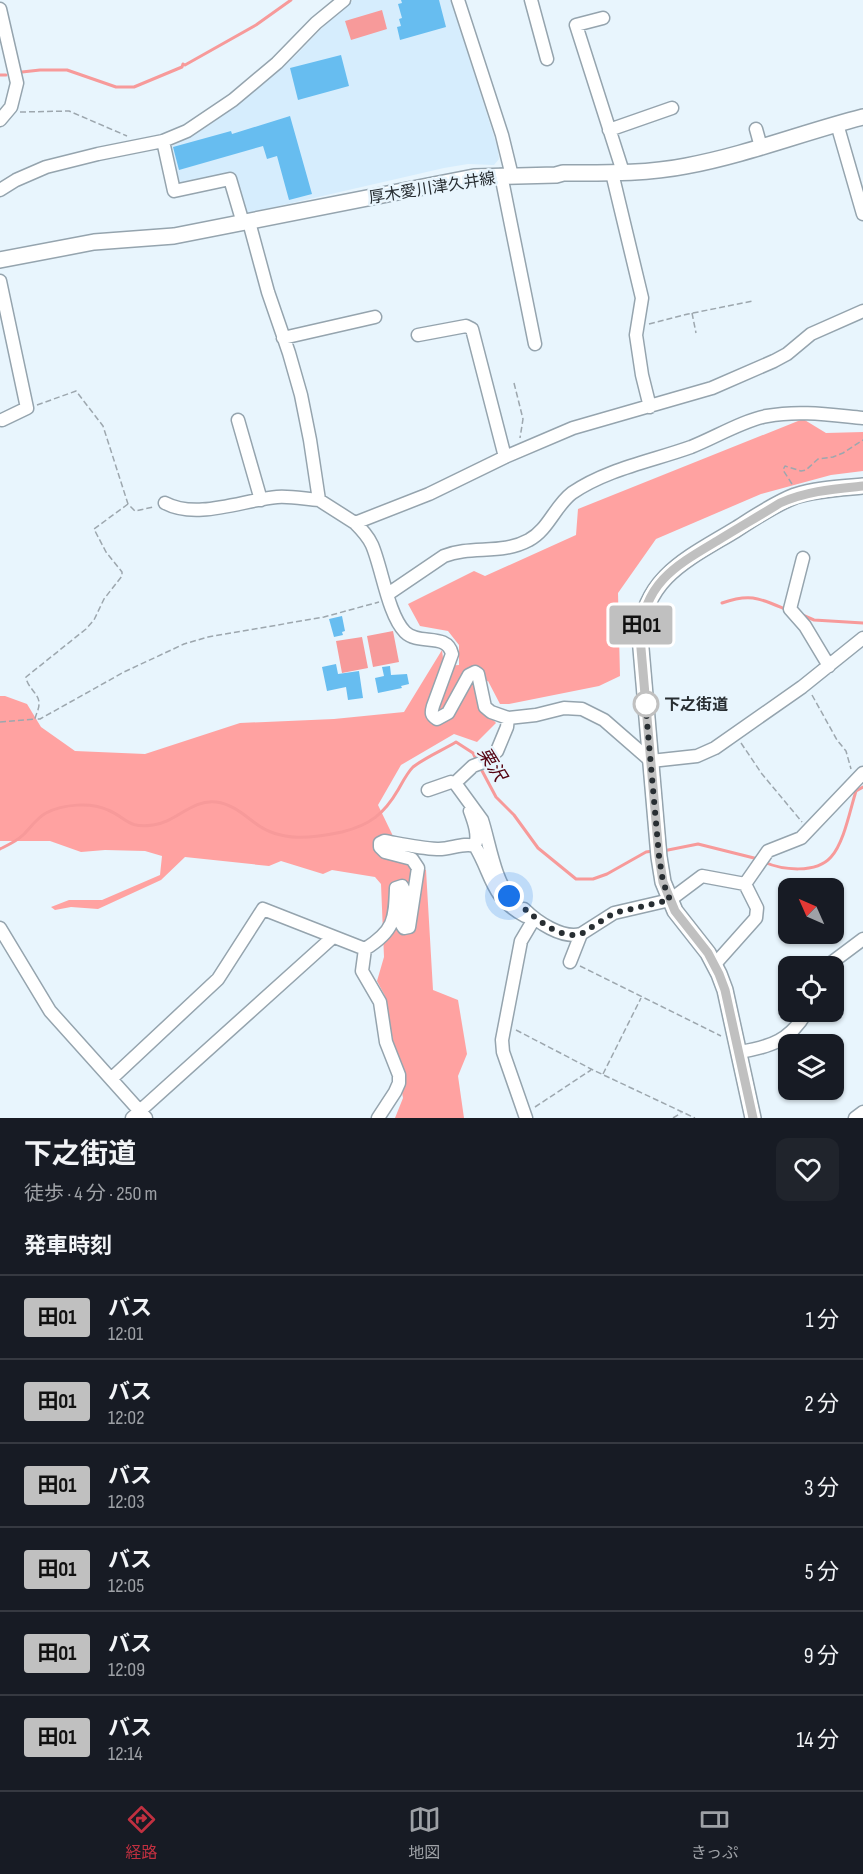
<!DOCTYPE html>
<html lang="ja">
<head>
<meta charset="utf-8">
<style>
  :root { --surface:#171b24; --page:#20242c; --text:#f1f3f6; --muted:#9ea1a6; --line:#363941; --accent:#c13040 }
  body { margin:0; font-family:"Sofia Sans Condensed","Noto Sans JP",sans-serif; background:var(--page); color:var(--text); height:100vh; display:flex; flex-direction:column; font-size:22px; white-space:nowrap }
  * { box-sizing:border-box; margin:0 }
  p { font-size:20px; color:var(--muted) }
  .icon { flex:none; width:33px; height:33px; fill:none; stroke:currentColor; stroke-width:2; stroke-linecap:round; stroke-linejoin:round }
  .map { position:relative; height:1118px; overflow:hidden }
  .sheet { display:flex; flex-direction:column; background:var(--surface); flex:1 }
  .sheet>* { flex:none }
  .badge { padding:0 12px; border-radius:4px; font-size:21px; line-height:39px }
  .needle { width:39px; rotate:315deg }
  .tools { position:absolute; left:778px; top:878px; display:grid; gap:12px }
  .tools a { display:grid; place-items:center; width:66px; height:66px; border-radius:12px; background:var(--surface); box-shadow:0 2px 4px #0004; font-size:30px }
  .you { position:absolute; width:30px; height:30px; margin:-15px; border:4px solid #fff; border-radius:50%; background:#1a73e8; box-shadow:0 0 0 9px #1a73e833 }
  .map>.badge { position:absolute; translate:-50% -50%; box-shadow:0 0 0 3px #fff }
  h2 { padding:0 24px; font-size:22px; line-height:54px }
  .round { display:grid; place-items:center; flex:none; width:63px; height:63px; border-radius:12px; background:var(--page) }
  .head { display:flex; align-items:center; justify-content:space-between; height:102px; padding:0 24px }
  h1 { font-size:28px; font-weight:700; line-height:45px }
  ul { padding:0; list-style:none }
  li { display:flex; align-items:center; gap:18px; height:84px; padding:0 24px; border-top:2px solid var(--line) }
  li div { flex:1 }
  li b { display:block; font-size:22px }
  li em { font-style:normal }
  li .badge { min-width:66px; font-weight:700; text-align:center }
  .menu { display:flex; justify-content:space-around; align-items:center; height:84px; border-top:2px solid var(--line); background:var(--surface); font-size:16px; color:var(--muted) }
  .menu a { display:grid; justify-items:center; gap:3px }
  .menu .current { color:var(--accent) }
  .map>svg:first-child { display:block }
  .built { fill:#d6edfd }
  .forest { fill:#ffa2a1 }
  .water { fill:#f79a9a }
  .lines { fill:none; stroke-linecap:round; stroke-linejoin:round }
  .stream { stroke:#f79a9a; stroke-width:3 }
  .building { fill:#67bdf0 }
  .minor-casing { stroke:#95a4ae; stroke-width:15 }
  .major-casing { stroke:#95a4ae; stroke-width:18 }
  .path { stroke:#9da7ae; stroke-width:1.5; stroke-dasharray:6 3; stroke-linecap:butt }
  .minor { stroke:#fff; stroke-width:12 }
  .major { stroke:#fff; stroke-width:15 }
  .line-casing { stroke:#fff; stroke-width:14 }
  .line { stroke:#c0c0c0; stroke-width:9 }
  .walk { stroke:#282e32; stroke-width:6; stroke-dasharray:0 10.8 }
  .stop-dot { fill:#fff; stroke:#c0c0c0; stroke-width:3 }
  .labels { text-anchor:middle; stroke-width:5; stroke-linejoin:round; paint-order:stroke }
  .street-label { font-size:16px; fill:#282e32; stroke:#e8f5fd }
  .stop-label { font-size:16px; font-weight:bold; fill:#282e32; stroke:#e8f5fd; text-anchor:start }
  .water-label { font-size:18px; font-style:italic; fill:#53000f; stroke:#e8f5fd }
</style>
</head>
<body>
<div class="map">
<svg width="863" height="1118" viewBox="0 0 863 1118">
  <rect width="100%" height="100%" fill="#e8f5fd"/>
  <path class="built" d="M353 0H451L498 149 499 159 494 165 468 164 444 168 244 214 234 174 180 187 176 184 167 149 212 123 268 80 296 55 326 24Z"/>
  <path class="forest" d="M803 419 826 433 863 432V471L831 475 761 494 656 539 618 593 620 676 599 686 509 704H500L488 681 476 686 486 711 496 723 477 742 454 734 401 765 378 805 392 834 398 852 426 870 433 990 458 1000 467 1054 458 1076 464 1118H395L403 1098 385 996 377 981 384 957 381 884 375 877 332 870 323 874 281 861 269 866 185 857 161 880 98 909 71 907 55 910 51 907 69 900H102L160 875 162 856 145 851 105 850 81 852 50 841H0V696H5L27 704 41 727 75 751 145 754 240 723 334 719 404 712 442 650 444 666 459 665V645L448 631 420 626 408 604 474 571 485 576 576 535 578 509Z"/>
  <path class="water" d="M382 10 387 29 351 40 345 21Z
    M393 631 399 662 373 667 367 636Z
    M362 637 368 668 342 673 336 641Z"/>
  <g class="lines">
    <path class="stream" d="M22 72 40 70H67L116 87H134L182 67 183 64 185 65 256 25 291 0
      M0 75H6
      M722 603C750 593 759 598 785 609
      M800 614 814 620 863 623
      M480 767 496 797 514 815 538 848 576 879H593L607 874 646 852 653 851
      M0 849C8 845 17 841 23 835 30 828 38 817 46 813 63 804 91 802 108 810 127 818 128 829 153 825 175 823 192 799 216 802 232 804 243 814 255 823 281 843 313 838 342 832 370 825 384 814 398 790 402 783 407 773 413 767 426 757 443 750 456 742L473 753 477 761
      M663 851 698 844 758 859
      M764 862C782 870 816 874 831 857 844 843 850 810 856 791L863 787"/>
  </g>
  <path class="building" d="M401 0H439L446 27 400 40 397 27 401 26 399 19 402 18 398 4 402 3Z
    M341 55 349 86 298 100 290 68Z
    M290 116 312 194 289 200 277 156 267 159 263 146 179 170 173 147 231 131 232 134Z
    M342 616 345 631 342 632 343 635 334 637 329 619Z
    M336 664 338 674 359 671 363 698 348 700 346 687 327 691 322 667Z
    M390 666 391 675 407 674 409 684 401 686 402 688 378 693 375 678 384 676 382 667Z"/>
  <g class="lines">
    <defs>
      <path id="minor" d="M458 0 502 135 512 176
        M531 0 547 59
        M0 9 17 83 11 107 0 120
        M603 18 576 25 623 172
        M837 124 863 214
        M756 129 761 147
        M609 130 672 108
        M163 141 174 191 230 179 243 223
        M612 173 642 298 636 335 642 375 650 407
        M501 175 535 344
        M0 190 16 180 46 167 98 154 163 141 187 131 233 100 277 63 316 23 344 0
        M249 222 268 292 289 353 301 395 310 440 319 500 355 523 429 494 505 457 573 428 712 388 774 361 787 354 811 334 863 311
        M0 281 27 408 2 420
        M418 335 466 326 472 329 505 457
        M283 338 375 317
        M238 420 261 500
        M165 503C197 520 243 500 277 497 291 496 305 499 319 500
        M355 523C362 530 368 536 372 545 382 568 388 615 405 632 419 646 447 632 452 654L433 706C431 713 431 715 437 719L448 713 469 675 475 672 478 674 485 707 491 712 508 718
        M803 558 790 609 805 626 829 666
        M388 594 444 556C471 545 502 555 529 540 548 530 555 506 572 493 607 469 652 461 691 447 714 438 744 420 767 416 799 410 831 415 863 418
        M455 783 473 766 486 761 497 751 507 727 508 718 536 715 564 708 582 709 604 720 651 761 697 756 715 748 802 687 863 638
        M428 790 451 782 455 783 482 820C489 841 495 883 511 898
        M473 808 470 811C474 822 479 835 475 846
        M745 884 768 851 801 838 863 773
        M524 909C537 922 562 939 581 934L614 913 670 900 702 876 745 884 757 908 756 918 715 964
        M0 928 50 1011 146 1118
        M365 949 362 971 380 1002 386 1042 399 1075V1083L395 1092 378 1118
        M570 962 581 934
        M827 966 863 939
        M739 1052C771 1047 791 1040 807 1011
        M111 1079 218 979 263 909 365 949C394 931 395 920 396 888L402 886 404 890 402 925 404 928 409 927 418 868 412 859 385 852 380 847V843L384 841C401 844 419 848 437 849 450 850 463 842 475 846 493 876 490 897 525 916L529 914
        M132 1118 333 937
        M526 1118 503 1052 502 1040 521 941 534 919
        M855 1118 863 1112"/>
      <path id="major" d="M0 260 94 242 174 236 474 177 556 175 563 173C603 173 646 174 686 166 746 155 804 132 863 117
        M753 1118 725 990 719 974 708 953 675 911 663 882 659 857 640 637C644 577 689 558 735 530 754 518 774 504 795 496 816 489 841 488 863 486"/>
    </defs>
    <use href="#minor" class="minor-casing"/>
    <use href="#major" class="major-casing"/>
    <path class="path" d="M20 112 69 111 127 136
      M692 313 696 333
      M649 324 688 314 753 301
      M514 383 523 419 520 438
      M37 405 76 391 103 426 128 504 135 511 153 507
      M792 484 783 470 785 466 801 471 806 470 818 459 833 457 843 453 863 440
      M128 504 94 529 106 552 122 572V576L104 599 94 620 86 629 26 677C27 688 40 694 39 704 39 710 36 713 35 719H40L124 672 184 644 208 637 324 617 379 602
      M812 695 837 740 846 751 851 769
      M0 722 35 719
      M741 743 762 774 802 822
      M580 966 721 1036
      M516 1030 593 1070 695 1118
      M603 1074 641 998
      M535 1107 591 1070
      M673 1118 681 1113"/>
    <use href="#minor" class="minor"/>
    <use href="#major" class="major"/>
  </g>
  <g class="lines">
    <defs>
      <path id="line" d="M753 1118 725 990 719 974 708 953 675 911 663 882 659 856 640 637C644 583 675 566 717 541 738 528 759 516 780 503 807 491 834 489 863 486"/>
    </defs>
    <use href="#line" class="line-casing"/>
    <use href="#line" class="line"/>
    <path class="walk" d="M509 896C528 910 555 941 581 934L614 913 670 900 663 882 659 856 645 699 646 704"/>
  </g>
  <circle class="stop-dot" cx="646" cy="704" r="12"/>
  <g class="labels">
    <g class="street-label">
      <text transform="translate(432 187) rotate(-9)" y="6">厚木愛川津久井線</text>
    </g>
    <g class="stop-label">
      <text x="664" y="710">下之街道</text>
    </g>
    <g class="water-label">
      <text transform="translate(492 764) rotate(58)" y="6">栗沢</text>
    </g>
  </g>
</svg>
<div class="tools">
<a><svg class="needle" viewBox="-14 -14 28 28"><path d="M0-13l5 13h-10z" fill="#e53935"/><path d="M0 13l5-13h-10z" fill="#9ea1a6"/></svg></a>
<a><svg class="icon" aria-label="locate" viewBox="0 0 24 24"><circle cx="12" cy="12" r="6"/><path d="M12 2v4M12 18v4M2 12h4M18 12h4"/></svg></a>
<a><svg class="icon" aria-label="layers" viewBox="0 0 24 24"><path d="M12 4l9 5-9 5-9-5zM3 14l9 5 9-5"/></svg></a>
</div>
<div class="you" style="left:509px;top:896px"></div>
<b class="badge" style="left:641px;top:625px;background:#c0c0c0;color:#111">田01</b>
</div>
<section class="sheet">
<div class="head"><div><h1>下之街道</h1><p>徒歩 · 4 分 · 250 m</p></div><a class="round"><svg class="icon" aria-label="heart" viewBox="0 0 24 24"><path d="M12 20l-8-8c-3-5 5-10 8-4 3-6 11-1 8 4z"/></svg></a></div>
<h2>発車時刻</h2>
<ul>
<li><span class="badge" style="background:#c0c0c0;color:#111">田01</span><div><b>バス</b><p>12:01</p></div><em>1 分</em></li>
<li><span class="badge" style="background:#c0c0c0;color:#111">田01</span><div><b>バス</b><p>12:02</p></div><em>2 分</em></li>
<li><span class="badge" style="background:#c0c0c0;color:#111">田01</span><div><b>バス</b><p>12:03</p></div><em>3 分</em></li>
<li><span class="badge" style="background:#c0c0c0;color:#111">田01</span><div><b>バス</b><p>12:05</p></div><em>5 分</em></li>
<li><span class="badge" style="background:#c0c0c0;color:#111">田01</span><div><b>バス</b><p>12:09</p></div><em>9 分</em></li>
<li><span class="badge" style="background:#c0c0c0;color:#111">田01</span><div><b>バス</b><p>12:14</p></div><em>14 分</em></li>
</ul>
</section>
<nav class="menu">
<a class="current"><svg class="icon" aria-label="directions" viewBox="0 0 24 24"><path d="M12 3l9 9-9 9-9-9zM9 14v-3h6M13 9l2 2-2 2"/></svg>経路</a>
<a><svg class="icon" aria-label="map" viewBox="0 0 24 24"><path d="M3 6l6-2 6 2 6-2v14l-6 2-6-2-6 2zM9 4v14M15 6v14"/></svg>地図</a>
<a><svg class="icon" aria-label="tickets" viewBox="0 0 24 24"><path d="M3 7h18v10H3zM15 7v10"/></svg>きっぷ</a>
</nav>
</body>
</html>
